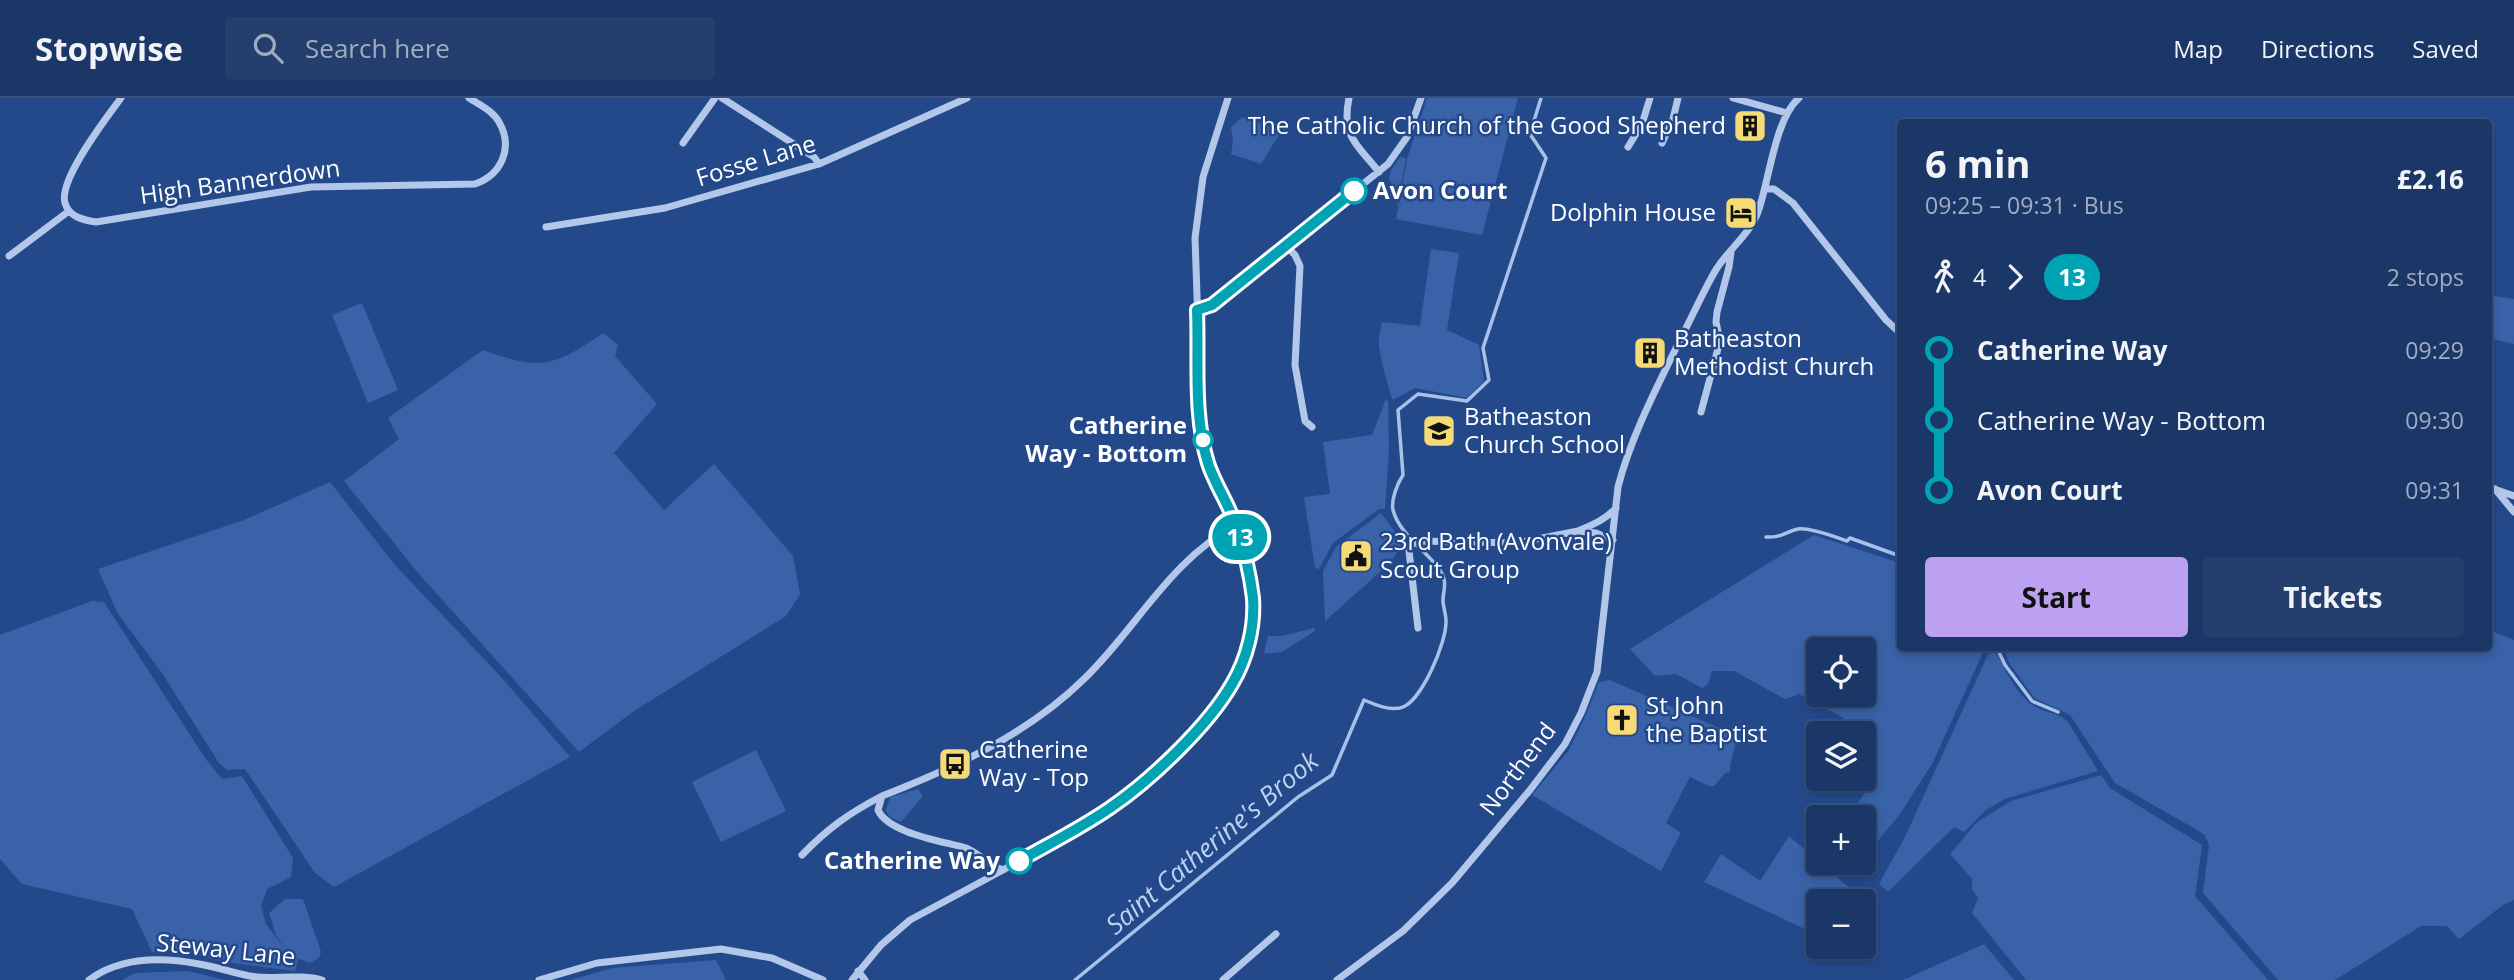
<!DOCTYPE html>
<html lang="en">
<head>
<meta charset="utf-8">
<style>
  :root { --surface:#1b3768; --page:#243f6e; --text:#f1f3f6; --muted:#a0acc0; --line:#39517c; --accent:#bca0f2 }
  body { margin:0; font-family:"Open Sans",sans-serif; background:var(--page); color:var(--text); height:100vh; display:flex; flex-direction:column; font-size:26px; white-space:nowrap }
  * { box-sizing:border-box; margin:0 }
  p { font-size:23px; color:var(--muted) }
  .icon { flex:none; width:38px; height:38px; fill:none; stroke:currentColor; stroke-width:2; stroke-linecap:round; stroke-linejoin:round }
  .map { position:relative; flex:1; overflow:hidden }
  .details { position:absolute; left:1897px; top:21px; width:595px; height:532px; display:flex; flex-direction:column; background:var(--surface); border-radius:7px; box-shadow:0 4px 10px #0003,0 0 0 2px var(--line) }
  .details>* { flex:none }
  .badge { padding:0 14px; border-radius:23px; font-size:24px; line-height:46px }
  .fabs { position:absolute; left:1806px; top:539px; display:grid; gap:14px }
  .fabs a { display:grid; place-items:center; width:70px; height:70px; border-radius:7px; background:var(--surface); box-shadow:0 4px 10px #0003,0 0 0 2px var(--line); font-size:35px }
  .map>.badge { position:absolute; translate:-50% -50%; box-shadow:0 0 0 4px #fff }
  .legs { display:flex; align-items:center; gap:10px; height:77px; padding:0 28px; font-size:23px }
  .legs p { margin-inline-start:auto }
  .overview { display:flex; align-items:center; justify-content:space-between; height:119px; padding:0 28px }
  h1 { font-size:38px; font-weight:700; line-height:52px }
  .primary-button { display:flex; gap:14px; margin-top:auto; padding:14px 28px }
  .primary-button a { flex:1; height:80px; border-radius:7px; background:var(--accent); color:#111; font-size:28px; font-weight:700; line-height:80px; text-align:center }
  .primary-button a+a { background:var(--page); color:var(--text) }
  ul { padding:0 28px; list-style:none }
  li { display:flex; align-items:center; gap:24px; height:70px; font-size:26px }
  li i { display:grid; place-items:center; width:10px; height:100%; margin:0 9px; background:currentColor }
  li i::after { content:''; width:18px; height:18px; margin:-9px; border:5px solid; border-radius:50%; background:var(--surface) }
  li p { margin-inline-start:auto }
  li:first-child i { background:linear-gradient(#0000 50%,currentColor 0) }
  li:last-child i { background:linear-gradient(currentColor 50%,#0000 0) }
  header { display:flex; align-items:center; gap:42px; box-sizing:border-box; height:98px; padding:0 35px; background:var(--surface); border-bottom:2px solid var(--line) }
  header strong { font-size:33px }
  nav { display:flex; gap:38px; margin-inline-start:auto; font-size:24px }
  .search { width:490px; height:63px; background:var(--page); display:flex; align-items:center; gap:18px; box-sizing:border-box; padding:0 24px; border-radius:7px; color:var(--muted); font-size:26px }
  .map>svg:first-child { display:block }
  .green { fill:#3962a8; fill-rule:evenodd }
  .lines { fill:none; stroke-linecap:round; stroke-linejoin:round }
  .stream { stroke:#a7c1eb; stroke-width:3.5 }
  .street { stroke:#b3c7ea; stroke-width:7 }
  .line-1-casing { stroke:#fff; stroke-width:16 }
  .line-1 { stroke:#00a3b4; stroke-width:10 }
  .stop-1-dot { fill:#fff; stroke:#00a3b4; stroke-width:3.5 }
  .labels { text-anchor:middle; stroke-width:5; stroke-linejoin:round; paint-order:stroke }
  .poi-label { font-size:24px; fill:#fff; stroke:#24498b; text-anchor:start }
  .street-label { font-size:24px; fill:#fff; stroke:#24498b }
  .stop-label { font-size:24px; font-weight:bold; fill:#fff; stroke:#24498b; text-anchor:end }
  .water-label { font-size:26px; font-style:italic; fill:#bed2f1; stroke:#24498b }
</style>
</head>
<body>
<header>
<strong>Stopwise</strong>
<div class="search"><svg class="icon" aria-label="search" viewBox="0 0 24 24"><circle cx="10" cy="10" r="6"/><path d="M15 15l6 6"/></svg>Search here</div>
<nav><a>Map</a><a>Directions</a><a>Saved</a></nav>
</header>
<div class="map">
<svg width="2514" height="882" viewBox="0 0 2514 882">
  <rect width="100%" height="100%" fill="#24498b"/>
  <path class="green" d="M1427 0H1518L1482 137 1396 121 1407 61Z
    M1243 19 1281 33 1261 66 1231 56 1233 43 1231 29Z
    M1400 59 1406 60 1397 109 1396 95 1389 80 1391 72Z
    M1431 151 1459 155 1447 232 1479 247 1484 283 1467 300 1415 290 1393 302C1390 297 1379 255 1379 247 1378 240 1381 231 1382 224L1420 228Z
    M2488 197 2514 201V246L2489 240Z
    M362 205 398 292 368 305 332 217Z
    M603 235 618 247 615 258 657 306 614 355 664 412 714 366 793 458 800 496 786 518 634 613 579 654 419 476 344 383 399 341 388 320 483 252C540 273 554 269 603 235Z
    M1386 301 1388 304 1389 351 1385 411H1379L1333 445 1319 471 1315 470 1304 399 1330 396 1323 344 1372 337Z
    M330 384 395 467 502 580 570 659 334 789 315 775 245 671 227 672 219 665 162 575 118 516 98 471 244 422Z
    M1381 415 1403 445 1390 465 1325 523 1323 473 1336 449Z
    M1814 437 1900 465V550H1985L1933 664 1900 716 1864 760V719H1849L1869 688 1862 681 1864 635H1839L1844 620 1799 596 1785 601 1734 573H1712L1708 586 1702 590 1676 576 1655 578 1630 551ZM1818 551H1864V597H1818Z
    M92 503 104 504 205 660 222 681 242 678 293 760 291 779 267 791 261 808 266 826 285 851 276 837 269 815 285 801H303L321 854 319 860 310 865 296 860 298 862 295 873 225 864 181 853 152 854 132 811 22 786 0 761V537Z
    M1314 530 1315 533 1282 554 1264 556 1268 538H1282Z
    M2489 532 2514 542V802L2503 807 2459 841 2447 828H2421L2335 882H2278L2203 795 2209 747 2204 736 2115 685 2070 617 2034 600 2010 566 2003 550H2488Z
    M1991 550H1994C2003 568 2015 594 2032 607 2044 615 2058 614 2068 624L2098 673 2005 701 1986 712 1964 734 1954 729 1888 794 1879 786 1905 739Z
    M1610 582 1735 637C1738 650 1729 661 1730 674L1725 675 1714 688H1709L1690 679 1666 725 1681 735 1661 773 1532 697 1569 652 1584 621 1599 584Z
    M756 652 786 713 721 744 692 684Z
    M2101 677 2110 690 2202 747 2195 798 2268 882H2026L1972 815 1978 800 1972 791V781L1950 756 1977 724 2011 703Z
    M918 691 923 698 901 724 890 719 886 713 890 699Z
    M1789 738 1861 800V803H1818V837L1704 784 1721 756 1760 783Z
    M1984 846 2014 882H1903Z
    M716 862 726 882H571L612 870Z
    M188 873 225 882H122L135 875Z"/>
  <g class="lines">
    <path class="stream" d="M1766 439C1781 440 1785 434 1798 431 1810 429 1835 439 1847 443L1850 440 1900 458
      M1997 550 2005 567 2032 603 2058 614
      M1075 882 1298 699 1332 677 1364 602C1376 607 1387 612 1400 610 1421 606 1447 543 1446 523 1446 516 1443 509 1443 502 1443 495 1446 488 1444 481 1439 461 1400 440 1393 412 1391 402 1397 386 1403 377L1398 312 1418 296 1467 303 1489 282 1483 250 1546 60 1530 36 1541 0"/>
    <path class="street" d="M121 0C107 19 58 82 65 105 69 119 83 122 96 124L311 89 475 86C501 77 514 50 499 24 493 13 480 7 469 0
      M722 0 814 59 819 66
      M1349 0C1341 39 1357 46 1379 74
      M1733 0 1787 15
      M683 45 715 0
      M1662 45 1673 21 1678 0
      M1628 49 1642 26 1650 0
      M1765 91H1774L1793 105 1886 222 1900 235
      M546 129 665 110 819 66 967 0
      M1286 148 1295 157 1300 168 1295 267 1305 323 1312 329
      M9 158 69 113
      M1197 212 1212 207 1388 66 1407 39 1421 0
      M1701 314 1720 243 1716 224 1717 214 1729 169 1731 154
      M2488 389 2514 398
      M2495 391 2514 414
      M1613 442 1596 435 1578 433C1592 427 1605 422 1616 410
      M1418 530 1409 453 1412 446 1418 443 1516 445 1578 433
      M802 757C827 731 849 715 882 698
      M1003 772C988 767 980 756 966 750 942 743 888 735 878 712L882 698C954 670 1028 636 1084 581 1136 531 1170 462 1236 427
      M858 873 865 882
      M89 882C120 859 162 859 199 866 219 869 237 877 257 879 278 881 302 876 322 882
      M539 882 597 865 721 851 772 860 823 882
      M852 882 881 847 910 822 1003 772 1110 710 1152 676 1176 652 1212 613 1232 587 1240 570 1253 527V500L1248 472 1236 427 1209 366 1202 340 1195 140 1203 79 1228 0
      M1223 882 1276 836
      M1337 882 1403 833 1452 785 1530 692 1565 646 1581 615 1597 574 1618 389C1631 339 1655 293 1678 246 1690 223 1701 198 1714 175 1726 153 1749 138 1758 114 1769 84 1775 20 1799 0"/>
  </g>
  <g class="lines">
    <defs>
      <path id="line-1" d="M1019 763C1049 746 1081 730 1110 710 1151 682 1208 628 1232 586 1247 561 1255 529 1253 500 1250 476 1244 450 1236 428 1229 406 1215 387 1208 365 1193 317 1199 262 1197 212L1212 207 1354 93"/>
    </defs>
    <use href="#line-1" class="line-1-casing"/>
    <use href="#line-1" class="line-1"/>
  </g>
  <defs>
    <symbol id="building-square" viewBox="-11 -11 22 22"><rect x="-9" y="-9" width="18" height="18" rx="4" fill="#f5da76" stroke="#24498b"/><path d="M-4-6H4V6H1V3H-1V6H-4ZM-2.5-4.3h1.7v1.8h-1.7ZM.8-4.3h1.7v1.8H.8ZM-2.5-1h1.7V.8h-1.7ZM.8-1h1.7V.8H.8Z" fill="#111"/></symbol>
    <symbol id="hotel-square" viewBox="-11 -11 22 22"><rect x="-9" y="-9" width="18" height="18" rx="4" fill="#f5da76" stroke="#24498b"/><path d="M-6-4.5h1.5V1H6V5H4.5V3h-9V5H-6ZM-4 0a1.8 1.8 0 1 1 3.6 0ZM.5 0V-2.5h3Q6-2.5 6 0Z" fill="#111"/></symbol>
    <symbol id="school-square" viewBox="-11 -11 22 22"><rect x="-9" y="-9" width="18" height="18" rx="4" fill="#f5da76" stroke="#24498b"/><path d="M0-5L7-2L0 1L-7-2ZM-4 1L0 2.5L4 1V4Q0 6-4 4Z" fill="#111"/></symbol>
    <symbol id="civic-square" viewBox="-11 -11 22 22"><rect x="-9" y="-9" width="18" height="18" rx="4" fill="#f5da76" stroke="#24498b"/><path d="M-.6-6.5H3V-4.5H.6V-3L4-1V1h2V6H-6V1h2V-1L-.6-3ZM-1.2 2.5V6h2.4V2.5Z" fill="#111"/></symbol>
    <symbol id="church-square" viewBox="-11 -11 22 22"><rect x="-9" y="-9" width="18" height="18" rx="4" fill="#f5da76" stroke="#24498b"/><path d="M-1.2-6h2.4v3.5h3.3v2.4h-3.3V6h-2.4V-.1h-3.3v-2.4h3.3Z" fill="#111"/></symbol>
    <symbol id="bus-square" viewBox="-11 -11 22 22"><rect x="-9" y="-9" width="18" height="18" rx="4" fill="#f5da76" stroke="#24498b"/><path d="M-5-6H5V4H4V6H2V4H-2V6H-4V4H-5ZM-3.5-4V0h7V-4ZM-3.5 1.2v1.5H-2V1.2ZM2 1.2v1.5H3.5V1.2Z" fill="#111"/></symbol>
  </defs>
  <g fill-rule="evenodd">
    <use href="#building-square" x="1731" y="9" width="38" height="38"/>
    <use href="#hotel-square" x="1722" y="96" width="38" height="38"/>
    <use href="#building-square" x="1631" y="236" width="38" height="38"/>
    <use href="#school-square" x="1420" y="314" width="38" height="38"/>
    <use href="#civic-square" x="1337" y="439" width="38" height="38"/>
    <use href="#church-square" x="1603" y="603" width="38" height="38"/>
    <use href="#bus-square" x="936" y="647" width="38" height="38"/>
  </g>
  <g class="stop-1-dot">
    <circle cx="1354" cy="93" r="12"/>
    <circle cx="1203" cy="342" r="9"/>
    <circle cx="1019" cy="763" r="12"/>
  </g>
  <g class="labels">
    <g class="poi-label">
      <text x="1726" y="36" text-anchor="end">The Catholic Church of the Good Shepherd</text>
      <text x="1716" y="123" text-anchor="end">Dolphin House</text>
      <text x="1674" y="249">Batheaston<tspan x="1674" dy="28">Methodist Church</tspan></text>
      <text x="1464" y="327">Batheaston<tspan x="1464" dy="28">Church School</tspan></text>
      <text x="1380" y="452">23rd Bath (Avonvale)<tspan x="1380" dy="28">Scout Group</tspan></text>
      <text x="1646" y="616">St John<tspan x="1646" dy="28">the Baptist</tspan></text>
      <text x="979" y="660">Catherine<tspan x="979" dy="28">Way - Top</tspan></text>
    </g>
    <g class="street-label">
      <text transform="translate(756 63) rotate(-17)" y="8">Fosse Lane</text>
      <text transform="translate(240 84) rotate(-8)" y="8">High Bannerdown</text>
      <text transform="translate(1518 671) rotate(-53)" y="8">Northend</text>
      <text transform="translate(226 852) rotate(6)" y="8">Steway Lane</text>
    </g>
    <g class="stop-label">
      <text x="1373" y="101" text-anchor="start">Avon Court</text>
      <text x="1187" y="336">Catherine<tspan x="1187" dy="28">Way - Bottom</tspan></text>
      <text x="1000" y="771">Catherine Way</text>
    </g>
    <g class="water-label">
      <text transform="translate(1212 745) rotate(-40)" y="9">Saint Catherine's Brook</text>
    </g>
  </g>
</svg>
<div class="fabs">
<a><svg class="icon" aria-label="locate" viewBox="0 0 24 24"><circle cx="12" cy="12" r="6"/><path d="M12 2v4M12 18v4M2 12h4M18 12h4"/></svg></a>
<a><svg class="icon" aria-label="layers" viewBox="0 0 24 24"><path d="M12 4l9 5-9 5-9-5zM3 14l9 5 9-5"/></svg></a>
<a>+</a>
<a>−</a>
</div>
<b class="badge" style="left:1240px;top:439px;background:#00a3b4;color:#fff">13</b>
<section class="details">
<div class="overview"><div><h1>6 min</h1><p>09:25 – 09:31 · Bus</p></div><b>£2.16</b></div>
<div class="legs"><svg class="icon" aria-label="walk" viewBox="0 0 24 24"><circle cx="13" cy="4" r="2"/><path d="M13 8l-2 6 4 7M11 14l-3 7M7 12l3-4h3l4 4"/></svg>4<svg class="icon" aria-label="forward" viewBox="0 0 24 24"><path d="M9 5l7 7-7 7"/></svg><b class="badge" style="background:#00a3b4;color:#fff">13</b><p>2 stops</p></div>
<ul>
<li><i style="color:#00a3b4"></i><b>Catherine Way</b><p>09:29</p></li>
<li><i style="color:#00a3b4"></i><span>Catherine Way - Bottom</span><p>09:30</p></li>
<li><i style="color:#00a3b4"></i><b>Avon Court</b><p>09:31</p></li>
</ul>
<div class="primary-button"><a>Start</a><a>Tickets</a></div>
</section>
</div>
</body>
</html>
